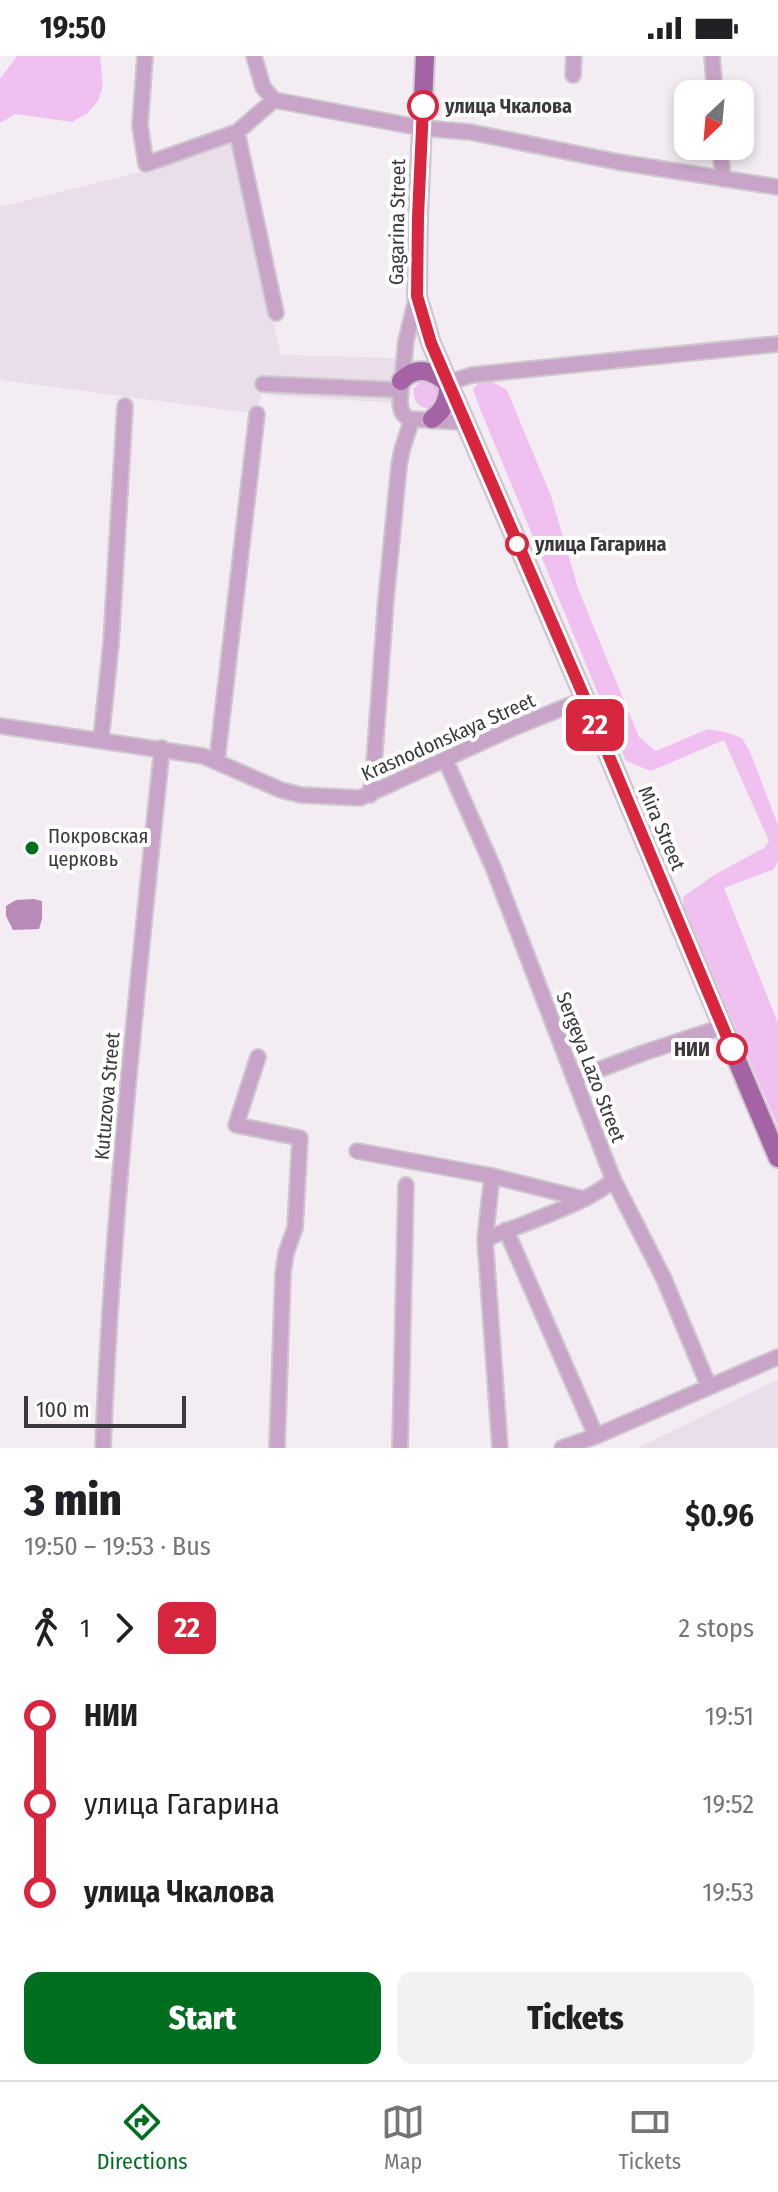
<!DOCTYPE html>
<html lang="en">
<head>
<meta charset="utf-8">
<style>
  :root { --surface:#fff; --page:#f2f2f2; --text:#202124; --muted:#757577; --line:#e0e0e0; --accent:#006e1f }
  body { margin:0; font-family:"Fira Sans Condensed",sans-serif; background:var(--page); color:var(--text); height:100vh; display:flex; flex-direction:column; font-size:30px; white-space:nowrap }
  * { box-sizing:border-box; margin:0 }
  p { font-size:26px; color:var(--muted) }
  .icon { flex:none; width:44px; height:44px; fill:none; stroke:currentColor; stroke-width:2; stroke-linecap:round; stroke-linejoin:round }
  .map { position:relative; height:1392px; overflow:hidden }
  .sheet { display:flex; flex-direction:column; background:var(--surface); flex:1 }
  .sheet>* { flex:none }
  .badge { padding:0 16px; border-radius:12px; font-size:28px; line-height:52px }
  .needle { width:52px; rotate:206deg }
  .controls { position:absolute; left:674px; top:24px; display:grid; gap:16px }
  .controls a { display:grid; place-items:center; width:80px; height:80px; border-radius:16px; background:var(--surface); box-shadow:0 4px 12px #0003; font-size:40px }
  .scale { position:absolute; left:24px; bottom:20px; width:162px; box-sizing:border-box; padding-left:8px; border:4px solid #3b383b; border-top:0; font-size:22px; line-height:28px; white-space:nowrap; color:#3b383b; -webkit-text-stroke:6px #fff; paint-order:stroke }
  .map>.badge { position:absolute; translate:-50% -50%; box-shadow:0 0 0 4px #fff }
  .legs { display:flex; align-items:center; gap:12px; height:88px; padding:0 24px; font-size:26px }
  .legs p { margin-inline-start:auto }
  .summary { display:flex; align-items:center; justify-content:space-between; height:136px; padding:0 24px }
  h1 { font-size:44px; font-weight:800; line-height:60px }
  .action { display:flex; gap:16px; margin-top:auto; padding:16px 24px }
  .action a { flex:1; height:92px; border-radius:16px; background:var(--accent); color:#fff; font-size:32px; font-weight:800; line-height:92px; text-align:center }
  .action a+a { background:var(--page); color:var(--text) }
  ul { padding:0 24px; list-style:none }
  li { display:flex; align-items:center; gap:28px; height:88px; font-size:30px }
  li i { display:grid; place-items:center; width:12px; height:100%; margin:0 10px; background:currentColor }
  li i::after { content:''; width:20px; height:20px; margin:-10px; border:6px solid; border-radius:50%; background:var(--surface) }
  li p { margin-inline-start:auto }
  li:first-child i { background:linear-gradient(#0000 50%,currentColor 0) }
  li:last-child i { background:linear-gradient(currentColor 50%,#0000 0) }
  .status { display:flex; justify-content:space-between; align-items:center; height:56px; padding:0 40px; background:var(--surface); direction:ltr }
  .status svg { height:22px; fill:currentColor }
  .menu { display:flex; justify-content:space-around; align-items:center; height:112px; border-top:2px solid var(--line); background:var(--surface); font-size:22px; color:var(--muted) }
  .menu a { display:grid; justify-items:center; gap:4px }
  .menu .current { color:var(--accent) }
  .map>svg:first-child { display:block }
  .built { fill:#eadeea }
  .green { fill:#f0c1f0 }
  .water { fill:#b78ab7 }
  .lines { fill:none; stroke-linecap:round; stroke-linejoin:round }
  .minor-casing { stroke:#cec8ce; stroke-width:18 }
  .major-casing { stroke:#cec8ce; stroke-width:22 }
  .minor { stroke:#c8a4c8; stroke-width:14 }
  .major { stroke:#a363a5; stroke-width:18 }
  .line-1-casing { stroke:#fff; stroke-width:18 }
  .line-1 { stroke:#d7263d; stroke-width:12 }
  .stop-1-dot { fill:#fff; stroke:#d7263d; stroke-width:4 }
  .poi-dot { fill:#006e1f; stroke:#fff; stroke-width:3 }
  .labels { text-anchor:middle; stroke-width:8; stroke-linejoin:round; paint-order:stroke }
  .stop-label { font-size:20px; font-weight:bold; fill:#3b383b; stroke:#fff; text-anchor:start }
  .street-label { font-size:20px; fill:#3b383b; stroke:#fff }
  .poi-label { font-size:20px; fill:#3b383b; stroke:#fff; text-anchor:start }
</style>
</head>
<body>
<div class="status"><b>19:50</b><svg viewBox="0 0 49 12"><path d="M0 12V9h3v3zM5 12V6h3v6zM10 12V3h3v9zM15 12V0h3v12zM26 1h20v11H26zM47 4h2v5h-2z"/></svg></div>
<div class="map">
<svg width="778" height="1392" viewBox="0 0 778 1392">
  <rect width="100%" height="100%" fill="#f3ecf3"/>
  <path class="built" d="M232 85 281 299 399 302 394 347 266 339 263 331 257 358 0 324V151L149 114Z
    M778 1323V1392H638Z"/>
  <path class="green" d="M17 0H100L103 29 98 45 88 57 72 66 16 58 0 67V23Z
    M424 322 443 330 435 352C421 355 412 346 414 332Z
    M479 326H493L507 334 551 440 579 535 639 681 656 695 708 673 726 676 742 682 751 698 778 769V805L774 813 724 832 778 967V1071L684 851 683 841 714 819 764 792 769 785 724 684 651 715 626 705 478 348 473 333Z"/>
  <path class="water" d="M34 843 42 845V863L39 873 13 874 6 860V850L16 844Z"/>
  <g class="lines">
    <defs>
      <path id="minor" d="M145 0 140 70 146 108 237 76 274 44
        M254 0 263 31 274 44 422 72 470 76 618 106 778 131
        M712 0 715 38
        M573 19 574 0
        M237 76 276 257
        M720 90 723 123
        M417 240 406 285 400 344C400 350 401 358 408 362 412 364 455 365 464 367
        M447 327 472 319 778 288
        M263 328 401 334
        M0 670 203 700 281 734 301 739 360 742 513 672 585 643
        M101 683 111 588 125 350
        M445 703 493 811 613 1123 664 1223 709 1331
        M217 705 257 358
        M370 739 374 708 386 543 399 410 402 394 412 363
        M258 1001 236 1069 300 1082 295 1172 286 1197 283 1217 277 1392
        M574 1023 646 996 722 971
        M357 1095 492 1120 584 1143
        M492 1120 485 1183 500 1392
        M506 1174 596 1380
        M485 1183C512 1172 599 1143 613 1123
        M103 1392C112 1158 138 925 162 692
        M400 1392 406 1129
        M562 1392 596 1380 778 1301"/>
      <path id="major" d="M425 0 418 161 417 240 431 287 585 643 778 1102
        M401 325C416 309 432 314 447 327
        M432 363C443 355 449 345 448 330"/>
    </defs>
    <use href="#minor" class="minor-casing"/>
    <use href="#major" class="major-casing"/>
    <use href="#minor" class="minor"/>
    <use href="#major" class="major"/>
  </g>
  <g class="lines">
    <defs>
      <path id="line-1" d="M423 50 418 161 417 240 431 287 585 643 732 993"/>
    </defs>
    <use href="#line-1" class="line-1-casing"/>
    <use href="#line-1" class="line-1"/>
  </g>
  <g class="stop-1-dot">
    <circle cx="423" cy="50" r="14"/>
    <circle cx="517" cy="488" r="10"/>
    <circle cx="732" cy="993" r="14"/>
  </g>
  <circle class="poi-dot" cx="32" cy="792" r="8"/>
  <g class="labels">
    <g class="stop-label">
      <text x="445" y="57">улица Чкалова</text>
      <text x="535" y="495">улица Гагарина</text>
      <text x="710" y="1000" text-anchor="end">НИИ</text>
    </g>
    <g class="street-label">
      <text transform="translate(397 166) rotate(-89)" y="7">Gagarina Street</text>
      <text transform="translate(448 681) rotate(-24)" y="7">Krasnodonskaya Street</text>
      <text transform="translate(662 772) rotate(67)" y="7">Mira Street</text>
      <text transform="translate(591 1011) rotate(69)" y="7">Sergeya Lazo Street</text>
      <text transform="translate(107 1040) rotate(-85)" y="7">Kutuzova Street</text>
    </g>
    <g class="poi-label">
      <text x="48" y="787">Покровская<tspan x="48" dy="23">церковь</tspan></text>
    </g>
  </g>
</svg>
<div class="controls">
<a><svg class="needle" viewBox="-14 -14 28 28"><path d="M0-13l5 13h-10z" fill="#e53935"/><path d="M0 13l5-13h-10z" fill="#757577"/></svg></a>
</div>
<div class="scale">100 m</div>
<b class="badge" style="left:595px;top:669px;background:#d7263d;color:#fff">22</b>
</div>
<section class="sheet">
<div class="summary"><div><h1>3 min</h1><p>19:50 – 19:53 · Bus</p></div><b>$0.96</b></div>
<div class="legs"><svg class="icon" aria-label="walk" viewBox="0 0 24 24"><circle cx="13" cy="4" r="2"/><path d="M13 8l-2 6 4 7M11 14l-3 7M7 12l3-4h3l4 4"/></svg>1<svg class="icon" aria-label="forward" viewBox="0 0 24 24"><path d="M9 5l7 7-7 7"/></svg><b class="badge" style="background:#d7263d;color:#fff">22</b><p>2 stops</p></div>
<ul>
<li><i style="color:#d7263d"></i><b>НИИ</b><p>19:51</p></li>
<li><i style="color:#d7263d"></i><span>улица Гагарина</span><p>19:52</p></li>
<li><i style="color:#d7263d"></i><b>улица Чкалова</b><p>19:53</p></li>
</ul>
<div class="action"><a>Start</a><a>Tickets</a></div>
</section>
<nav class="menu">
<a class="current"><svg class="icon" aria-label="directions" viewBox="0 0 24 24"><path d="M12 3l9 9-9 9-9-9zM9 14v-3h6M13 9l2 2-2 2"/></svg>Directions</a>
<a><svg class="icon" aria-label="map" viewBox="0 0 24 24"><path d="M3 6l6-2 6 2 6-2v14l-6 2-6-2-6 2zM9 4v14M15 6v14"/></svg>Map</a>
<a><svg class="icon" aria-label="tickets" viewBox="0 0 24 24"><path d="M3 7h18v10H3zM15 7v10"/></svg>Tickets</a>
</nav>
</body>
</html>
